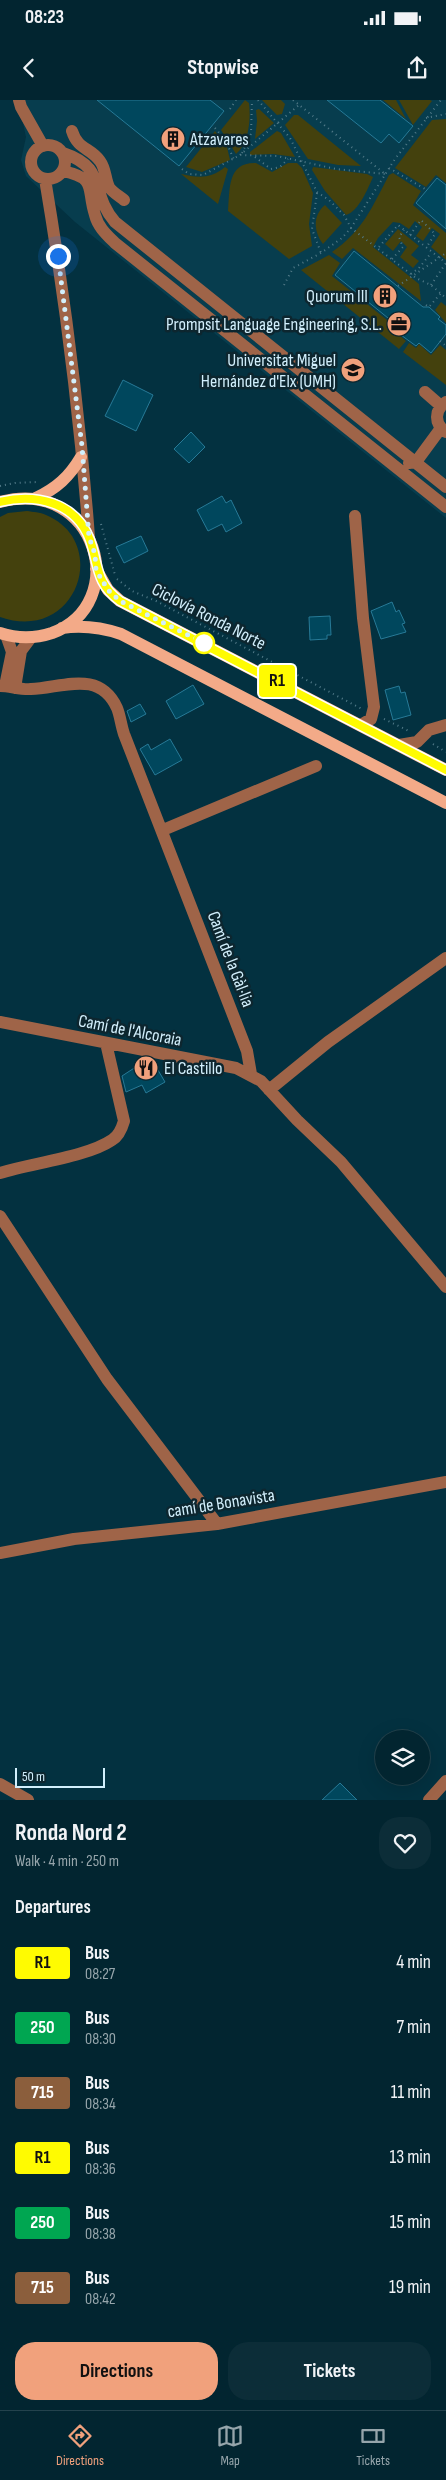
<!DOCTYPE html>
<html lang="en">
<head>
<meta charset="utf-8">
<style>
  :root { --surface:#022530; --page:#0c2d38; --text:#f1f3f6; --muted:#96a5ab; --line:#23424c; --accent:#f1a17c }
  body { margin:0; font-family:"Sofia Sans Condensed",sans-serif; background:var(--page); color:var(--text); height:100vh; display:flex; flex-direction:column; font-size:19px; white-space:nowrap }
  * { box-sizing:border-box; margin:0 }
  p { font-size:16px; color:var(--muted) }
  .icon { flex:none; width:28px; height:28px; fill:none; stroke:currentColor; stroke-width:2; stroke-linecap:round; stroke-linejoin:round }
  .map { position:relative; height:1700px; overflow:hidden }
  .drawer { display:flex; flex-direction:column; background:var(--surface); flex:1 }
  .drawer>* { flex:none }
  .badge { padding:0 10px; border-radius:4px; font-size:18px; line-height:32px }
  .fabs { position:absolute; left:375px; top:1630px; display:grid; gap:10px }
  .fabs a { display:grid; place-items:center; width:55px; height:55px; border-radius:50%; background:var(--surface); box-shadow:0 5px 20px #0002,0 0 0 1px var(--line); font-size:25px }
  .scale { position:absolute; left:15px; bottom:12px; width:90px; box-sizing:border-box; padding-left:5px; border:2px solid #d2effc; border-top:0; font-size:14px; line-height:18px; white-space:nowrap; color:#d2effc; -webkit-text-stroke:4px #0d262f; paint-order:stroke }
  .you { position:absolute; width:25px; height:25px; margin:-12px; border:4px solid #fff; border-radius:50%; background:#1a73e8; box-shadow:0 0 0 8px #1a73e833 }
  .map>.badge { position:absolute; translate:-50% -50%; box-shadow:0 0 0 2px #fff }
  h2 { padding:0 15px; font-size:19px; line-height:45px }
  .round { display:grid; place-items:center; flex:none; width:52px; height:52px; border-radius:20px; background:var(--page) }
  .summary { display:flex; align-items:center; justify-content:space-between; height:85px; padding:0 15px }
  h1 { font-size:24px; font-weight:700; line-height:38px }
  .cta { display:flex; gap:10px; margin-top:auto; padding:10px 15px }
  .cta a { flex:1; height:58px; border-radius:20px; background:var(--accent); color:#111; font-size:20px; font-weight:700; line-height:58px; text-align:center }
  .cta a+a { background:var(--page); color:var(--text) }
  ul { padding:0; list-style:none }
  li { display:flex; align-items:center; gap:15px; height:65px; padding:0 15px }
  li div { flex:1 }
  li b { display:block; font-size:19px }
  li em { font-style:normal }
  li .badge { min-width:55px; font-weight:700; text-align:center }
  .status { display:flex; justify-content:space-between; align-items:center; height:35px; padding:0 25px; background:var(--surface); direction:ltr }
  .status svg { height:14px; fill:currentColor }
  header { display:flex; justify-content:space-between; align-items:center; height:65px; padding:0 15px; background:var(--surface); font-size:22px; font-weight:700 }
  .tabs { display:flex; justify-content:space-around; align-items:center; height:70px; border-top:1px solid var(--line); background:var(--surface); font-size:14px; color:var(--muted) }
  .tabs a { display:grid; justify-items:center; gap:2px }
  .tabs .on { color:var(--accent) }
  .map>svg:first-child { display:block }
  .built { fill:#073d4e }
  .green { fill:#44410d }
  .building { fill:#00475d; stroke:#277a97 }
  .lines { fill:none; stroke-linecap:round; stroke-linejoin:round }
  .path { stroke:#537b89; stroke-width:2; stroke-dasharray:1 4; stroke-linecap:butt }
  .minor { stroke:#9f6448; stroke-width:12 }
  .major { stroke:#f3aa88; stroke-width:12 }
  .line-casing { stroke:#fff; stroke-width:11 }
  .line { stroke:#fffb01; stroke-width:8 }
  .walk { stroke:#d2effc; stroke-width:5; stroke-dasharray:0 9 }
  .stop-dot { fill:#fff; stroke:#fffb01; stroke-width:2.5 }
  .labels { text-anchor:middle; stroke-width:5; stroke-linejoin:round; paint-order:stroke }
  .poi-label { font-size:18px; fill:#d2effc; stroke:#0d262f; text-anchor:end }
  .street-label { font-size:18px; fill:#d2effc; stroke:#0d262f }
</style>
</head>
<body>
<div class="status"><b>08:23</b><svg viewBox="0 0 49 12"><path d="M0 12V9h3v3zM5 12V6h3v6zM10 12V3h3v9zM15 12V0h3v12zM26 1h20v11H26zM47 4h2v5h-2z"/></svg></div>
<header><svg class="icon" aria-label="back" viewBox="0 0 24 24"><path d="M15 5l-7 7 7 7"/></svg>Stopwise<svg class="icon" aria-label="share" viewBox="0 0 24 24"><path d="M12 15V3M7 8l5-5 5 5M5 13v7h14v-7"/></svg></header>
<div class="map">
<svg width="446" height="1700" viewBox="0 0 446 1700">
  <rect width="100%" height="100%" fill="#033140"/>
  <path class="built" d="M18 0H446V418L75 122 26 76 21 60 26 37Z"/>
  <path class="green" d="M245 0 249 3C251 19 249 44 236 54L221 30Z
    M262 0H281L285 4 282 14 277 15Z
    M383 0H396L406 19Z
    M399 0H430L432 1 413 25Z
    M259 9 274 23 255 39 257 21 256 10Z
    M294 15H298L361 66 338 65 308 59 285 25Z
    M446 19V83L436 75 426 87 395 68 432 20Z
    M215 31 227 47 230 60 202 72 186 67Z
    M277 31 281 33 295 57 273 54 250 55V52Z
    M256 63 272 72 288 63H297L302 68 313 93 309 124 312 146 289 159 228 111C230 89 227 62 256 63Z
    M225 67 228 69 218 104 181 74C198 78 211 79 225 67Z
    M313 67 367 74 373 77C368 88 359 111 346 115L325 91 312 70Z
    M393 73 421 91 413 105 446 133V160L431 147 440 134 432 128 423 141 416 136 422 127 415 121 409 129 400 123 393 122 378 138 373 147 419 184 421 201 353 148 342 159 332 152C363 131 372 107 389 75Z
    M325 105 342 123 323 144C314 132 312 116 325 105Z
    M398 129 419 146 411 155 419 161 413 168 400 157 407 147 401 141 393 151 385 144Z
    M329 155 340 163 332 176 402 232 399 235 406 241 399 249 301 170Z
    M441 202 446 206V223L435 210Z
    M409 243 416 248 419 244 431 255 440 245 446 250V285L403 252Z
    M27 411C33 412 40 412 46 415 111 442 77 544 0 517V417L8 413Z"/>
  <path class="building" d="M97 0H210L224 11 179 66Z
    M327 0H380L413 26 399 43 389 34 381 43Z
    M437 78 446 85V129L416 103Z
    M354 151 423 207H429L440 217 438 219 446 225V234L431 253 419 243 416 246 401 235 404 231 335 175Z
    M123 280 153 295 136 331 105 316Z
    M191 332 205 347 189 363 174 349Z
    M222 396 226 403 231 400 242 423 226 432 222 424 208 431 197 410Z
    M141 436 148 451 124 463 116 447Z
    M392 502 396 512 399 510 405 523 402 524 406 532 381 539 371 511Z
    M330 516 331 535H327V539L310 540 309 517Z
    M193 585 204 604 176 619 166 601Z
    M399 586 401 593 405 592 411 615 393 620 385 590Z
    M140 604 146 614 131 622 127 611Z
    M170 639 182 660 155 675 140 649 148 644 151 650Z
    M148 959 152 960 165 982 146 993 142 985 126 992 122 976Z
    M340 1683 357 1700H322Z"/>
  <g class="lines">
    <path class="path" d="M258 0 290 38 317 92 329 100 344 115 351 128 416 178 431 185 446 198
      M293 0 385 74
      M230 9 236 0
      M426 18 446 14
      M215 28 226 41 234 60
      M242 53 251 34 252 0
      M240 55 299 5
      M255 57 271 69 280 67 288 59
      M389 68 427 90
      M182 69 189 74 203 75 240 55 277 56 336 69 385 74
      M317 93 312 129 321 153
      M410 135 421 120 435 134 426 148
      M379 147 398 125 446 163
      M392 159 403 147 399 137 404 130
      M411 174 419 168 431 153
      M284 185 293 168 321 153 342 138 351 128 395 59 441 0
      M431 185 446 163
      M398 186 446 153
      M426 205 429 207 441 193
      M440 241 446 246
      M0 386 15 383 38 382
      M101 424 115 475
      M117 479 132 491 156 501 362 609
      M384 619 409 631
      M433 644 446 652"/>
    <path class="minor" d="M19 0 21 7 43 46
      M72 31C78 50 90 47 100 61 106 69 105 79 109 87 112 92 119 96 124 100
      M31 62a17 17 0 1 1 34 0a17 17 0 1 1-34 0Z
      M63 53C108 68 89 92 115 122L446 387
      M63 71C98 79 86 87 95 115 98 127 107 135 115 143L446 407
      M45 79C65 198 80 317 89 437
      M425 292 441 306
      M446 302C434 310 434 324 446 332
      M409 363 416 362 441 328
      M355 416 363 518 374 607 371 619 361 625
      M0 586C10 586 21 590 31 589 62 588 99 569 117 608 120 615 121 625 124 634L247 951 251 974
      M5 586 12 552 6 535
      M15 588 21 551 30 539
      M399 645 417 642 429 630 446 625
      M163 730 316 666
      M0 922 236 968 261 981 297 1020 341 1062 446 1187
      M269 990 328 942 446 858
      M0 1073C32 1063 87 1057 112 1040 119 1036 122 1028 124 1021L106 943
      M0 1116 107 1279 217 1424
      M0 1453 74 1439 217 1424 446 1382
      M0 1684 28 1700
      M429 1700 446 1681"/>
    <path class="major" d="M36 398C57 388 69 377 81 357
      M0 402C97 376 132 504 52 533 34 539 18 539 0 533
      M96 469 108 490 120 501 446 670
      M62 528C83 525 100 527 121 534L446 703"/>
  </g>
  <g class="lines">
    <defs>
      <path id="line" d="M0 402C35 393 76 402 90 440 99 465 95 483 120 501L446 670"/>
    </defs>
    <use href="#line" class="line-casing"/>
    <use href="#line" class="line"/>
    <path class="walk" d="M58 156 82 346 89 437 95 454 96 470 108 490 120 501 204 543"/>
  </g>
  <defs>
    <symbol id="building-disc" viewBox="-11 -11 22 22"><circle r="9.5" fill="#f1a17c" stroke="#0d262f"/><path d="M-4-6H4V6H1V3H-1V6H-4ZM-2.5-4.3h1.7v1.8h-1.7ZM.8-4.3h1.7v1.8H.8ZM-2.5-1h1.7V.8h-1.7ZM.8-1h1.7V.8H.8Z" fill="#111"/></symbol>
    <symbol id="office-disc" viewBox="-11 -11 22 22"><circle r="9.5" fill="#f1a17c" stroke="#0d262f"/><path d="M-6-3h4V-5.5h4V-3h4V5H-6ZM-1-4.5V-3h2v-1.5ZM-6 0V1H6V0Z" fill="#111"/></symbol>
    <symbol id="university-disc" viewBox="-11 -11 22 22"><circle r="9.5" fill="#f1a17c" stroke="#0d262f"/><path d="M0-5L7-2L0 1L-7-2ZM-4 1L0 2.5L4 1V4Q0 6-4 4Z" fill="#111"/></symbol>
    <symbol id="restaurant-disc" viewBox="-11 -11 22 22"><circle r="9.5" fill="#f1a17c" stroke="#0d262f"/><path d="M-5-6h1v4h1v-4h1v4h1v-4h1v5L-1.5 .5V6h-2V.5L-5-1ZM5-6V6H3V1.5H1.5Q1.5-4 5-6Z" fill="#111"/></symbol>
  </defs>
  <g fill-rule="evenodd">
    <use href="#building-disc" x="159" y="25" width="28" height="28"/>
    <use href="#building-disc" x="371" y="182" width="28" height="28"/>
    <use href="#office-disc" x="385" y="210" width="28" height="28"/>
    <use href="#university-disc" x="339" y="256" width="28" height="28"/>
    <use href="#restaurant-disc" x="132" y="954" width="28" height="28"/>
  </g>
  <circle class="stop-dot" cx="204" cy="543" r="10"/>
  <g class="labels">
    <g class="poi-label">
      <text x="190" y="45" text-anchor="start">Atzavares</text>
      <text x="368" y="202">Quorum III</text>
      <text x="382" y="230">Prompsit Language Engineering, S.L.</text>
      <text x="336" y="266">Universitat Miguel<tspan x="336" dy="21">Hernández d'Elx (UMH)</tspan></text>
      <text x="164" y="974" text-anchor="start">El Castillo</text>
    </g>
    <g class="street-label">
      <text transform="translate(209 516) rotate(27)" y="6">Ciclovía Ronda Norte</text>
      <text transform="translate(231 859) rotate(69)" y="6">Camí de la Gàl·lia</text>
      <text transform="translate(130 930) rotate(11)" y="6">Camí de l'Alcoraia</text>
      <text transform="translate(221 1403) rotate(-9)" y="6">camí de Bonavista</text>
    </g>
  </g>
</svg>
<div class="fabs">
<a><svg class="icon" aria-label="layers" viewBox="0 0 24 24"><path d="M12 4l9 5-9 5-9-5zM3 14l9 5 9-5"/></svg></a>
</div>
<div class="scale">50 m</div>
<div class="you" style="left:58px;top:156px"></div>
<b class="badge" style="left:277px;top:581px;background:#fffb01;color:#111">R1</b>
</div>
<section class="drawer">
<div class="summary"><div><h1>Ronda Nord 2</h1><p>Walk · 4 min · 250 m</p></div><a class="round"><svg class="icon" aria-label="heart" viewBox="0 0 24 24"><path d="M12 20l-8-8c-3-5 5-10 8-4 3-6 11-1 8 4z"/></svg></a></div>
<h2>Departures</h2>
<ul>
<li><span class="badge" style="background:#fffb01;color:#111">R1</span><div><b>Bus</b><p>08:27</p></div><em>4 min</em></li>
<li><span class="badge" style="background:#00a651;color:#fff">250</span><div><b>Bus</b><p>08:30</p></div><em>7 min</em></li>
<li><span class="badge" style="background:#8b5e3c;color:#fff">715</span><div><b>Bus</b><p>08:34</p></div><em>11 min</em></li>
<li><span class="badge" style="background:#fffb01;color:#111">R1</span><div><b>Bus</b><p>08:36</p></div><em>13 min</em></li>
<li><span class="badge" style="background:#00a651;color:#fff">250</span><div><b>Bus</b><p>08:38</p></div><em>15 min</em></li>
<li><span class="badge" style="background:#8b5e3c;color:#fff">715</span><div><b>Bus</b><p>08:42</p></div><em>19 min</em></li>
</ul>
<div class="cta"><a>Directions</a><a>Tickets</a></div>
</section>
<nav class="tabs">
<a class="on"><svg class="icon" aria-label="directions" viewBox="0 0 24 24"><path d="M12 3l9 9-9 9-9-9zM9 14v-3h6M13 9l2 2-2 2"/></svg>Directions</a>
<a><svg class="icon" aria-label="map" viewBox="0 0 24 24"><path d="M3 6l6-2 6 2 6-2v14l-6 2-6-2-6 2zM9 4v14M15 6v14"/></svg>Map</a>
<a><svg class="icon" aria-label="tickets" viewBox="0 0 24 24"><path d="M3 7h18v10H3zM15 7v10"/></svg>Tickets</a>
</nav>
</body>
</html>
